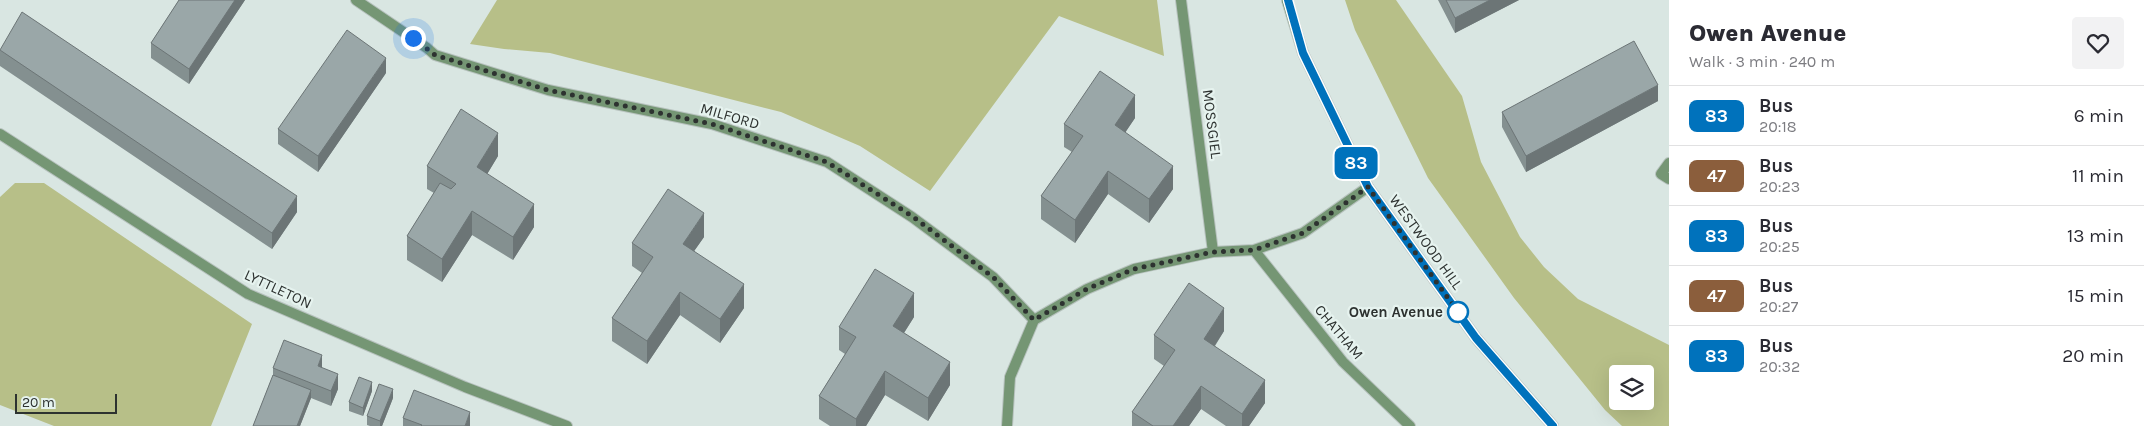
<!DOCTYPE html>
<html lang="en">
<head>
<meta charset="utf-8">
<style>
  :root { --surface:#fff; --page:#f2f2f3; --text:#2b2b33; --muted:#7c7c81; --line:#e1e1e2 }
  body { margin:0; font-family:Karla,sans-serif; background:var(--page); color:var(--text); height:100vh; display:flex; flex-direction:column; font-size:19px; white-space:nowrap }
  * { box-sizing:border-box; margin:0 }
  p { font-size:16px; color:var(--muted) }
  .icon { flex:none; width:28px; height:28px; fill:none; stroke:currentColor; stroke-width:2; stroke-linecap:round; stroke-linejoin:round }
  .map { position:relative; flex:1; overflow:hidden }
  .drawer { display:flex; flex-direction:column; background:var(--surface); width:475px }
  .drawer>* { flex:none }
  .badge { padding:0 10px; border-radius:8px; font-size:18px; line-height:32px }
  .tools { position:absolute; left:1609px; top:365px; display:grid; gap:10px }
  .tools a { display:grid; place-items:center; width:45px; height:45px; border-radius:5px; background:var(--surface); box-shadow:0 5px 20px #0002; font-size:25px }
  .scale { position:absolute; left:15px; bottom:12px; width:102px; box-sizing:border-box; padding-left:5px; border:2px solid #2d3230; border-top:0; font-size:14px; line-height:18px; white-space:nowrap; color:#2d3230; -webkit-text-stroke:4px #e6f3ef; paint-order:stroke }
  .you { position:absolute; width:25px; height:25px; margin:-12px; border:4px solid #fff; border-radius:50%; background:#1a73e8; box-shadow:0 0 0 8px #1a73e833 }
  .map>.badge { position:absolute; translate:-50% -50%; box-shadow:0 0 0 2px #fff }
  .round { display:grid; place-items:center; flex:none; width:52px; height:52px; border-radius:5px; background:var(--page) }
  .overview { display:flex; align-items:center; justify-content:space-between; height:85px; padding:0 20px }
  h1 { font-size:24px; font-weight:800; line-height:38px }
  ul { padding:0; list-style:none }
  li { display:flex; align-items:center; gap:15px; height:60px; padding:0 20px; border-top:1px solid var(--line) }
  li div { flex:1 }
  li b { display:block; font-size:19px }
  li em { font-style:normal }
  li .badge { min-width:55px; font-weight:700; text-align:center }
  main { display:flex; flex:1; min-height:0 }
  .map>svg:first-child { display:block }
  .green { fill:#b7bf88; fill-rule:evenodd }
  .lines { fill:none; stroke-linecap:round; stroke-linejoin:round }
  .street-casing { stroke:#b7c2be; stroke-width:12 }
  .secondary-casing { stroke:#b7c2be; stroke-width:12 }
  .street { stroke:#759674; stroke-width:10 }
  .secondary { stroke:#3f713e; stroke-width:10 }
  .wall { fill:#849090 }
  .shaded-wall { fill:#6c7576 }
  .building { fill:#9aa7a8; stroke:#6c7576 }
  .line-casing { stroke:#fff; stroke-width:11 }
  .line { stroke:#0072bc; stroke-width:8 }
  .walk { stroke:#2d3230; stroke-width:5; stroke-dasharray:0 9 }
  .stop-dot { fill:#fff; stroke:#0072bc; stroke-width:2.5 }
  .labels { text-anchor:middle; stroke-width:4.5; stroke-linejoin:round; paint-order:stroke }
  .street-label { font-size:15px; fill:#2d3230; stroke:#e6f3ef }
  .stop-label { font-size:15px; font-weight:bold; fill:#2d3230; stroke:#e6f3ef; text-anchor:end }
</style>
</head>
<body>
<main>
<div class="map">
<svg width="1669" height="426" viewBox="0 0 1669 426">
  <rect width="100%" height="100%" fill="#d9e6e2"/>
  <path class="green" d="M497 0H1157L1164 56 1059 16 930 191 860 146 781 112 550 53 504 49 470 44Z
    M1345 0H1396L1462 96 1481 162 1520 237 1544 267 1578 299 1669 345V426H1622L1605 410 1514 298 1428 178 1355 30ZM1618 374H1645V401H1618Z
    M15 183H44L252 324 211 426H54L0 405V197Z"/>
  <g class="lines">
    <defs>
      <path id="street" d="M356 0 427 48 435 55 548 90 712 124 827 162 912 217 993 277 1034 320
        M1181 0 1213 252
        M0 134 248 294 465 387 567 426
        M1669 163 1661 174 1669 179
        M1254 250 1343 362 1410 426
        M1007 426 1010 377 1034 320 1087 289 1134 269 1213 252 1254 250 1303 233 1368 187"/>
      <path id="secondary" d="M1287 0 1303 53 1368 187 1476 338 1553 426"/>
    </defs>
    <use href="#street" class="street-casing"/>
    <use href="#secondary" class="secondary-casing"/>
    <use href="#street" class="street"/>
    <use href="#secondary" class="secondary"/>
  </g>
  <path class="wall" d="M179 0H245L189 84 151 58V43Z
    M1438 0H1519L1455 33Z
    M0 50 297 212 272 249 0 66Z
    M386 73 318 172 278 144V129Z
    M1658 101 1526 172 1502 127V112Z
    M1135 118 1125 132 1173 189 1149 223 1108 194 1075 243 1041 219V196L1072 152 1064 147V124Z
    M498 156 487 174 534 227 513 260 472 235 442 282 407 260V236L434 193 427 189V166Z
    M704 237 694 251 744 308 720 343 680 315 647 364 612 341V318L642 273 632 266V243Z
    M914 317 904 333 950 385 928 421 885 395 866 426H830L819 419V396L845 354 839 350V327Z
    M1224 331 1215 346 1265 403 1249 426H1226L1201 409 1189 426H1132V412L1164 366 1154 359V335Z
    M273 368H322L338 389 331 406 311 398 300 426H253L273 375Z
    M372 391 363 416 349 411V402Z
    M393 398 382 426H370L367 425V416Z
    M403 418 470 426H403Z"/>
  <path class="shaded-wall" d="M235 0H245L189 84V69Z
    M1490 0H1519L1455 33V18Z
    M386 58V73L318 172V156Z
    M1658 85V101L1526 172V156Z
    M1135 95V118L1115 148V125Z
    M498 133V156L477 191V167Z
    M1173 166V189L1149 223V199Z
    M1108 171V194L1075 243V220Z
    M297 196V212L272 249V233Z
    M534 204V227L513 260V237Z
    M472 211V235L442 282V259Z
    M704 213V237L683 267V244Z
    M744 284V308L720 343V319Z
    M680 292V315L647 364V341Z
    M914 293V317L893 350V326Z
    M1224 308V331L1204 362V339Z
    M322 355V370L318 366Z
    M950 362V385L928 421V398Z
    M885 371V395L866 426H856V419Z
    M338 374V389L331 406V391Z
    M1265 380V403L1249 426H1242V414Z
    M372 382V391L363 416V408Z
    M1201 386V409L1189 426H1173Z
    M393 389V398L382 426H380V421Z
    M311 390V398L300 426H297Z
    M470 412V426H465Z"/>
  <path class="building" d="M179 0H235L189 69 151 43Z
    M1446 0H1490L1455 18Z
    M22 12 297 196 272 233 0 50Z
    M347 30 386 58 318 156 278 129Z
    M1634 41 1658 85 1526 156 1502 112Z
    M1100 71 1135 95 1115 125 1173 166 1149 199 1108 171 1075 220 1041 196 1083 136 1064 124Z
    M461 109 498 133 477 167 534 204 513 237 472 211 442 259 407 236 440 183 451 189 456 184 427 166Z
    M668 189 704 213 683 244 744 284 720 319 680 292 647 341 612 318 653 257 632 243Z
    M875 269 914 293 893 326 950 362 928 398 885 371 856 419 819 396 856 337 839 327Z
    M1189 283 1224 308 1204 339 1265 380 1242 414 1201 386 1173 426H1153L1132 412 1175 350 1154 335Z
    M284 340 322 355 318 366 338 374 331 391 273 368Z
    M273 375 311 390 297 426H253Z
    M359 377 372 382 363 408 349 402Z
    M379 384 393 389 380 421 367 416Z
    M414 390 470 412 465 426H421L422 425 403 418Z"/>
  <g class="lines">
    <defs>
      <path id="line" d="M1288 0 1303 53 1368 187 1476 338 1553 426"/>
    </defs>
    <use href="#line" class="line-casing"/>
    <use href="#line" class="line"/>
    <path class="walk" d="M413 38 435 55 548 90 712 124 827 162 912 216 993 277 1034 320 1087 289 1134 269 1213 252 1254 250 1303 233 1368 187 1458 312"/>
  </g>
  <circle class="stop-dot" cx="1458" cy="312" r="10"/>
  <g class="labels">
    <g class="street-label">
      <text transform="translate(730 116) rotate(16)" y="5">MILFORD</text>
      <text transform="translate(1212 124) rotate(83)" y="5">MOSSGIEL</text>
      <text transform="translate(1426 242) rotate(54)" y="5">WESTWOOD HILL</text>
      <text transform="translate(278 289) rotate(25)" y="5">LYTTLETON</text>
      <text transform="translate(1339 332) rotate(50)" y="5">CHATHAM</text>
    </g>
    <g class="stop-label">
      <text x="1443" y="317">Owen Avenue</text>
    </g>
  </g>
</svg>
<div class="tools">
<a><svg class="icon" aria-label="layers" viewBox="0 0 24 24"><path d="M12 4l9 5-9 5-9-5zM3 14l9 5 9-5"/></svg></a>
</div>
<div class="scale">20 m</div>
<div class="you" style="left:413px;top:38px"></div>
<b class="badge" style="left:1356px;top:163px;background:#0072bc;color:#fff">83</b>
</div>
<section class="drawer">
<div class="overview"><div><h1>Owen Avenue</h1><p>Walk · 3 min · 240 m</p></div><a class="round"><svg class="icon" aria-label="heart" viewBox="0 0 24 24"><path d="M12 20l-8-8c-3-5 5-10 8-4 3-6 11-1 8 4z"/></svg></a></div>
<ul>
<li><span class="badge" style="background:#0072bc;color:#fff">83</span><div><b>Bus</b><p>20:18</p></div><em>6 min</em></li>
<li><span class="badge" style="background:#8b5e3c;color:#fff">47</span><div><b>Bus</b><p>20:23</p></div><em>11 min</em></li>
<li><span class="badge" style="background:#0072bc;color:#fff">83</span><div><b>Bus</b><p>20:25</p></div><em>13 min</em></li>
<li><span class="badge" style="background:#8b5e3c;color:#fff">47</span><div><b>Bus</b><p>20:27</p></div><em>15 min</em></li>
<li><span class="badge" style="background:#0072bc;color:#fff">83</span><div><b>Bus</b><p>20:32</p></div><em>20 min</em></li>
</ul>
</section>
</main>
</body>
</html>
